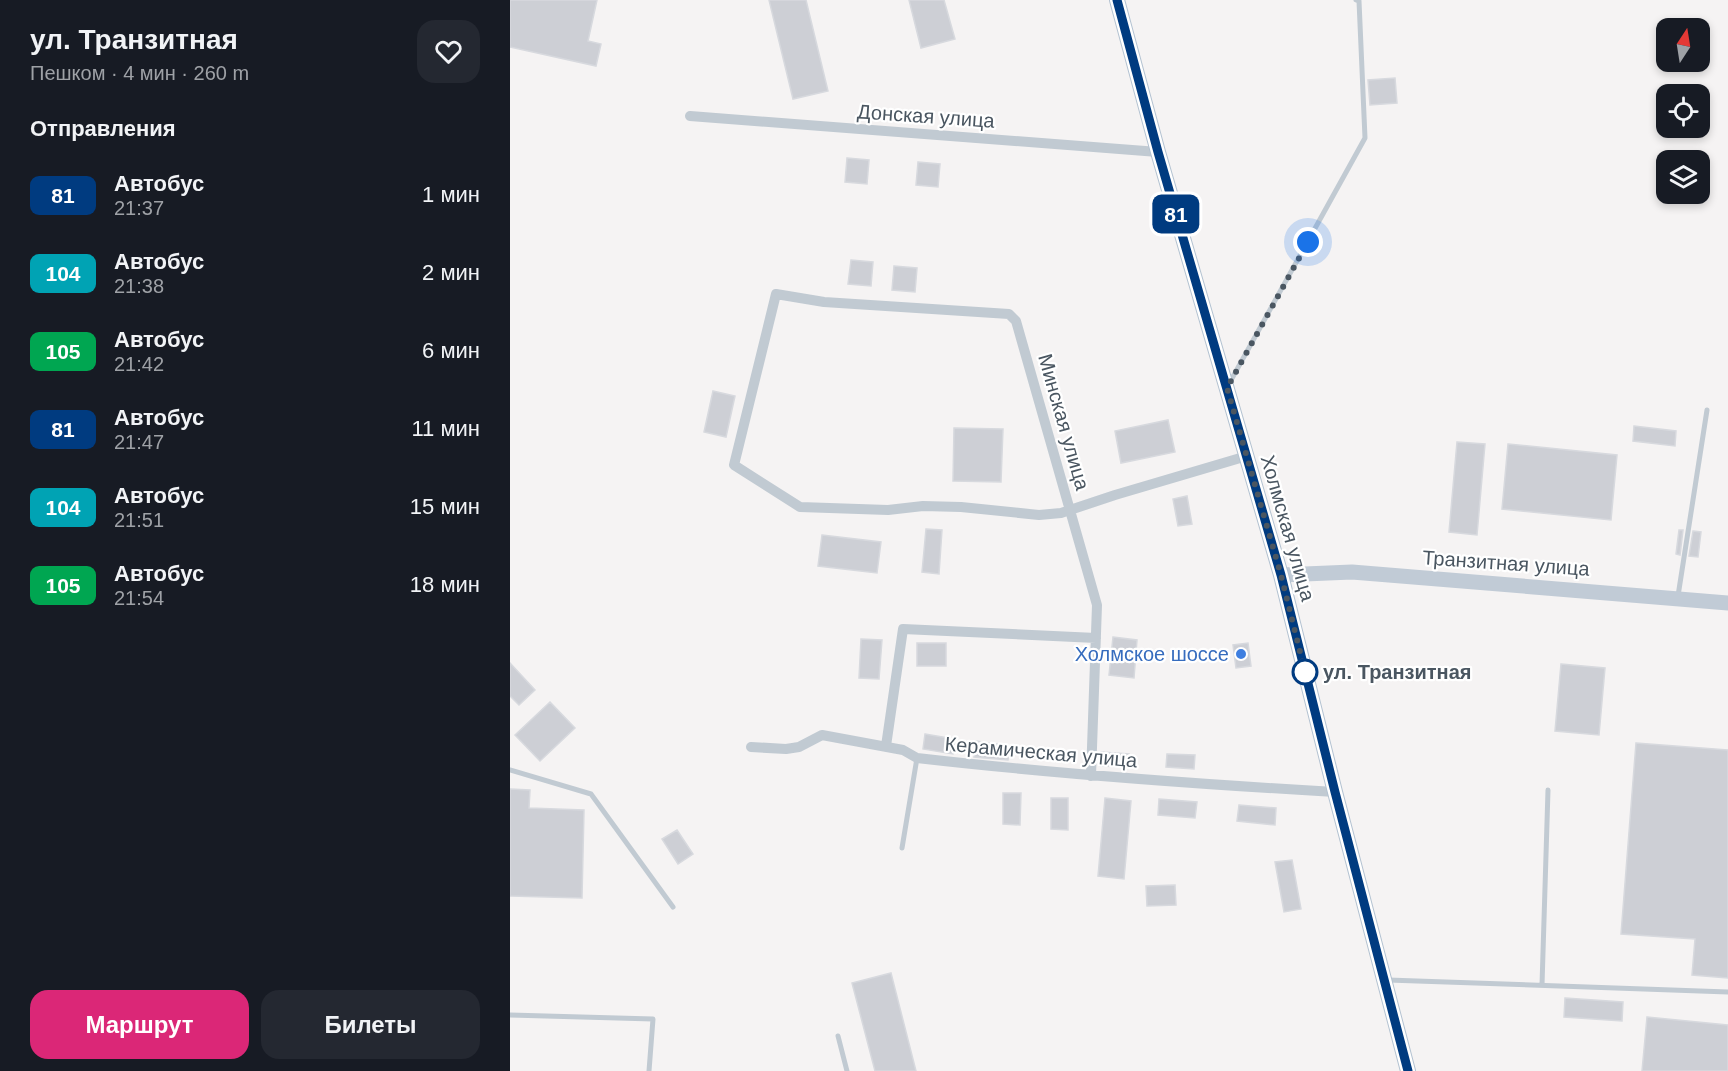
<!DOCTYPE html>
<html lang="ru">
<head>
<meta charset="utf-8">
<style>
  :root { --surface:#171b24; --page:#242831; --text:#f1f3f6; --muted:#9ea1a6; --accent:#db2777 }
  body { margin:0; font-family:Arial,sans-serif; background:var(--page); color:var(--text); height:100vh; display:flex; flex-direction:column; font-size:22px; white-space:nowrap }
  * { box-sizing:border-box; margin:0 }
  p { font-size:20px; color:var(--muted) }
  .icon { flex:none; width:33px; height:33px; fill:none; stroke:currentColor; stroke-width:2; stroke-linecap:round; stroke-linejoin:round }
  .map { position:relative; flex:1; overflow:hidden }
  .drawer { display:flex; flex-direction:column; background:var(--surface); width:510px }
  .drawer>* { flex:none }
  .badge { padding:0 12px; border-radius:9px; font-size:21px; line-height:39px }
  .needle { width:39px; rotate:12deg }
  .tools { position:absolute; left:1146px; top:18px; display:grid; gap:12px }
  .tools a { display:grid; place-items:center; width:54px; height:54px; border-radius:12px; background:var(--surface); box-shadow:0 3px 9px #0003; font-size:30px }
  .you { position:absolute; width:30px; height:30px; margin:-15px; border:4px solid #fff; border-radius:50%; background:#1a73e8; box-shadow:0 0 0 9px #1a73e833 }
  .map>.badge { position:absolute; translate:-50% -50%; box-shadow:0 0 0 3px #fff }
  h2 { padding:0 30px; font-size:22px; line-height:54px }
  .round { display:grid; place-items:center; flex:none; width:63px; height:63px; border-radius:18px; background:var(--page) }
  .headline { display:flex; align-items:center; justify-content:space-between; height:102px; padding:0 30px }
  h1 { font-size:28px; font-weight:600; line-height:45px }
  .primary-button { display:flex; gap:12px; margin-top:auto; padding:12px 30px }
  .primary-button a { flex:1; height:69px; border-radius:18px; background:var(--accent); color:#fff; font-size:24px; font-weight:600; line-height:69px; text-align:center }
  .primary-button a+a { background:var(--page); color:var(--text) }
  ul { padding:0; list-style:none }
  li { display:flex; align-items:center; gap:18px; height:78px; padding:0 30px }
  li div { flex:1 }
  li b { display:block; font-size:22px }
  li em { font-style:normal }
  li .badge { min-width:66px; font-weight:700; text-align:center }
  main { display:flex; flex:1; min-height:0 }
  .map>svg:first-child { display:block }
  .building { fill:#cdcfd5; stroke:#d7d9de; stroke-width:1.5 }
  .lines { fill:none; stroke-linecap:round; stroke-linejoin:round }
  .lane { stroke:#c1cad2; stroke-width:5 }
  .street { stroke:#c1cad2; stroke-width:10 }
  .secondary { stroke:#c1cbd6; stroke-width:15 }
  .primary { stroke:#b3c2d1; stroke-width:16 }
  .line-casing { stroke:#fff; stroke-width:14 }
  .line { stroke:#003b80; stroke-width:9 }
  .walk { stroke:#4a5661; stroke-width:6; stroke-dasharray:0 10.8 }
  .shop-dot { fill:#3f7fe0; stroke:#fff; stroke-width:2 }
  .stop-dot { fill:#fff; stroke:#003b80; stroke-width:3 }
  .labels { text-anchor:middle; stroke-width:4.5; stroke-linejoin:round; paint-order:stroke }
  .street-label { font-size:20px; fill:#4a5661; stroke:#fff }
  .shop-label { font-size:20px; fill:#366cbe; stroke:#fff; text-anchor:end }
  .stop-label { font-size:20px; font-weight:bold; fill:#4a5661; stroke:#fff; text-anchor:start }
</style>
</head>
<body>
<main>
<section class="drawer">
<div class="headline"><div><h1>ул. Транзитная</h1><p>Пешком · 4 мин · 260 m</p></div><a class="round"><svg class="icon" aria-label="heart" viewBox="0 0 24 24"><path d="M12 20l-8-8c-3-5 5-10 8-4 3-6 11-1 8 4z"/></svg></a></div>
<h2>Отправления</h2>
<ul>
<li><span class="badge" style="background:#003b80;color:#fff">81</span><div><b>Автобус</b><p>21:37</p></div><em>1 мин</em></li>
<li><span class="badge" style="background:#00a3b4;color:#fff">104</span><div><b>Автобус</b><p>21:38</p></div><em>2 мин</em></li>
<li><span class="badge" style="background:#00a651;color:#fff">105</span><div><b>Автобус</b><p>21:42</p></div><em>6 мин</em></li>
<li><span class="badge" style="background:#003b80;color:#fff">81</span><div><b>Автобус</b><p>21:47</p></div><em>11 мин</em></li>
<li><span class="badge" style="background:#00a3b4;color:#fff">104</span><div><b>Автобус</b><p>21:51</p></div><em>15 мин</em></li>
<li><span class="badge" style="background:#00a651;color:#fff">105</span><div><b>Автобус</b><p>21:54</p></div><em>18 мин</em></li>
</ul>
<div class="primary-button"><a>Маршрут</a><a>Билеты</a></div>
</section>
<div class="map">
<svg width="1218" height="1071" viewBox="0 0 1218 1071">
  <rect width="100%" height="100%" fill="#f5f3f3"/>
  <path class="building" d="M0 0H87L78 41 91 44 86 66 0 47Z
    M259 0H296L318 91 283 99Z
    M399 0H434L445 39 411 48Z
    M885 78 887 103 860 105 858 80Z
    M337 158 359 160 357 184 335 182Z
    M408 162 430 164 428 187 406 185Z
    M341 260 363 262 361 286 338 284Z
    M384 266 407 268 405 292 382 290Z
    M203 391 225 396 216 437 194 432Z
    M658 420 665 452 611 463 605 431Z
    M1124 426 1166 431 1165 446 1123 441Z
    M444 428 493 429 491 482 443 481Z
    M947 442 975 444 967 535 939 532Z
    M998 444 1107 455 1101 520 992 509Z
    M677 496 682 524 668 526 663 499Z
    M416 529 432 530 429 574 412 572Z
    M1169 530H1173L1170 555 1166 554Z
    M1183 531 1191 532 1188 557 1179 556Z
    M312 535 371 542 367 573 308 566Z
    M603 637 627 640 624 678 599 675Z
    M351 639 372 640 369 679 349 678Z
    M407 643H436V666H407Z
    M738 643 741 666 726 668 723 645Z
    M0 663 25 690 9 705 0 696Z
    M1051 664 1095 668 1089 735 1045 731Z
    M40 702 65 728 30 761 5 735Z
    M415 734 445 739 443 754 413 749Z
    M466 741 500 746 498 760 464 757Z
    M1126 743 1218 750V978L1182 975 1185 939 1111 934Z
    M591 752 619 754 618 767 590 766Z
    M657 754 685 755 684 769 656 767Z
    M0 789 20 790 19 808 74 810 72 898 0 896Z
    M493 793H511L510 825 493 824Z
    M541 798H558V830L541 829Z
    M595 798 621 801 614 879 588 876Z
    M649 799 687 802 685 818 648 815Z
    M729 805 766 808 765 825 727 821Z
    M167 830 183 854 168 864 152 839Z
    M782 860 791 909 774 912 765 862Z
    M665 885 666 905 637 906 636 886Z
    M381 973 406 1071H365L342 983Z
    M1055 998 1113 1002 1112 1021 1054 1017Z
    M1137 1017 1218 1025V1071H1132Z"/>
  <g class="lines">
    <path class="lane" d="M720 382 855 138 849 1 846 0
      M1168 596 1197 410
      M0 770 81 794 163 907
      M392 848 407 758
      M878 980 1218 992
      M1032 985 1038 790
      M0 1015 143 1019 139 1071
      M328 1036 337 1071"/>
    <path class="street" d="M180 116 648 152
      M376 746 393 629 586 638
      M241 747 276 749 289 747 312 735 393 750 407 758C546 774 685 784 825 792
      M581 776 587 605 506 321 499 314 314 302 266 294 224 465 290 507 378 510 413 506 451 507 529 515 551 513 605 495 737 456"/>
    <path class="secondary" d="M771 575 842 572 1218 603"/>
    <path class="primary" d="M607 0 648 152 771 575 825 792 898 1071"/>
  </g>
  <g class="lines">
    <defs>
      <path id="line" d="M607 0 648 152 771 575 825 792 898 1071"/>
    </defs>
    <use href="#line" class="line-casing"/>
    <use href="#line" class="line"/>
    <path class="walk" d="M795 672 771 575 717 388 798 242"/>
  </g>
  <circle class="shop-dot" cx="731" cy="654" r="6"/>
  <circle class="stop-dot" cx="795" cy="672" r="12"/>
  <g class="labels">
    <g class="street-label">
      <text transform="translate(416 116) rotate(4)" y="7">Донская улица</text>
      <text transform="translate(554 422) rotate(74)" y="7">Минская улица</text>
      <text transform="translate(778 528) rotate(74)" y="7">Холмская улица</text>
      <text transform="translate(996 563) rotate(4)" y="7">Транзитная улица</text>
      <text transform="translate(531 752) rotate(5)" y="7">Керамическая улица</text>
    </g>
    <g class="shop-label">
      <text x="719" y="661">Холмское шоссе</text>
    </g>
    <g class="stop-label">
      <text x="813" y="679">ул. Транзитная</text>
    </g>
  </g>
</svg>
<div class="tools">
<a><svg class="needle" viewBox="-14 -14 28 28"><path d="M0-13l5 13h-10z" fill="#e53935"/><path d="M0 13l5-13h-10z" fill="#9ea1a6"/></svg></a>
<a><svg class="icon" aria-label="locate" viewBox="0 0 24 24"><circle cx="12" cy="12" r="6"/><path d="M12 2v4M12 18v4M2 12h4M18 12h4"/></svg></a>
<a><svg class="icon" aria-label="layers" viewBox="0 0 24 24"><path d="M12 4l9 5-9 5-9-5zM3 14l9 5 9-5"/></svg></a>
</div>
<div class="you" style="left:798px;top:242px"></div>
<b class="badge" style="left:666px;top:214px;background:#003b80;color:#fff">81</b>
</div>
</main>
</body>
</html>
